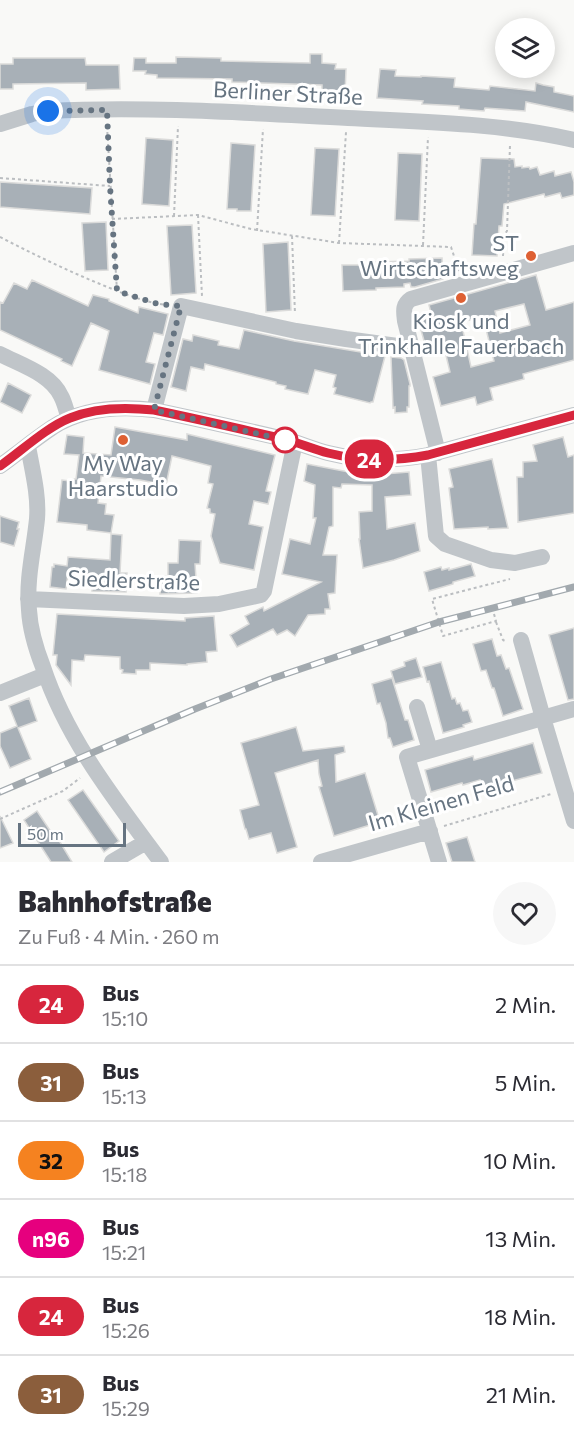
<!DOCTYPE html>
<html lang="de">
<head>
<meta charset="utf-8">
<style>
  :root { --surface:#fff; --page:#f7f7f7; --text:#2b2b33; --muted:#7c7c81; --line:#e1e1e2 }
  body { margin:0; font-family:Commissioner,sans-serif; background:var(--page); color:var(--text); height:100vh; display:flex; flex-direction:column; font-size:22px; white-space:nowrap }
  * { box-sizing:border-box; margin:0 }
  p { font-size:20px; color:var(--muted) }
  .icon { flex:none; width:33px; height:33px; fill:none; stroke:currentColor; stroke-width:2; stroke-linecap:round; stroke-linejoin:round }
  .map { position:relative; height:862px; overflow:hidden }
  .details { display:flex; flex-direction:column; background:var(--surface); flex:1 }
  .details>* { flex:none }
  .badge { padding:0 12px; border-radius:20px; font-size:21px; line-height:39px }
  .tools { position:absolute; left:495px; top:18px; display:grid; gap:12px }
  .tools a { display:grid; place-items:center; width:60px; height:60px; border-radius:50%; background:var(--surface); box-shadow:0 3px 15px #0003; font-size:30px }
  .scale { position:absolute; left:18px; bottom:15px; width:108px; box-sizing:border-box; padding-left:6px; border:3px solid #667481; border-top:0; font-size:16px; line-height:21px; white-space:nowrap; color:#667481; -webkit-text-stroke:4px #fff; paint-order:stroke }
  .you { position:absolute; width:30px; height:30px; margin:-15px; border:4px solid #fff; border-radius:50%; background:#1a73e8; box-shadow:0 0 0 9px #1a73e833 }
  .map>.badge { position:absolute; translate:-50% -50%; box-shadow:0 0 0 3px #fff }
  .round { display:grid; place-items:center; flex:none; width:63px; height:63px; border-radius:32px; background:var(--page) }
  .summary { display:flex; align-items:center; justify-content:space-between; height:102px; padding:0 18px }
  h1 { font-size:28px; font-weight:800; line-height:45px }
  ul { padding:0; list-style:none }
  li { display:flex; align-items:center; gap:18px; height:78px; padding:0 18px; border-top:2px solid var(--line) }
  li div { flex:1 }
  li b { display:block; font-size:22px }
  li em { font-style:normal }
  li .badge { min-width:66px; font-weight:700; text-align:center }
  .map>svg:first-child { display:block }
  .building { fill:#a8b0b7; stroke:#dbdbda; stroke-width:1.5; fill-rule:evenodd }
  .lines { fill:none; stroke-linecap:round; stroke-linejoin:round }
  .path { stroke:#bbbec1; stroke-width:2; stroke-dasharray:3 3; stroke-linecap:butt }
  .street { stroke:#c0c5c9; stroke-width:16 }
  .rail-casing { stroke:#a2a9ae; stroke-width:7 }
  .rail { stroke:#fff; stroke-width:4.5; stroke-dasharray:14; stroke-linecap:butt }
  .line-casing { stroke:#fff; stroke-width:14 }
  .line { stroke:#d7263d; stroke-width:9 }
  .walk { stroke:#667481; stroke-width:6; stroke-dasharray:0 10.8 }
  .poi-dot { fill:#de6033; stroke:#fff; stroke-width:2 }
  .stop-dot { fill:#fff; stroke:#d7263d; stroke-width:3 }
  .labels { text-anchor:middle; stroke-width:6; stroke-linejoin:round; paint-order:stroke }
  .street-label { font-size:22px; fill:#667481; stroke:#fff }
  .poi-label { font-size:22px; fill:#667481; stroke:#fff }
</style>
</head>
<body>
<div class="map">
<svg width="574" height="862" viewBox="0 0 574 862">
  <rect width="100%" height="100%" fill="#f9f9f7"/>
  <path class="building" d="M310 54H322V63L336 64 335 69H346L345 94 322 93V85L232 82V79L157 78V75L145 74 146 71H133L134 58H146V63H176V57L221 58V61L310 63Z
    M13 58H85L86 65H119L120 89 86 90V83L13 84V89H0V64H13Z
    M380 69 396 70 395 76 421 77V76L455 78 454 87 489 90 490 86 535 91 536 83 543 85 554 87V92L574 96V112L526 102 525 111 485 108 484 111 459 109V106L422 104 423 101 377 98Z
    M146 138 173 140 169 206 142 204Z
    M231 143 255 145 251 211H237V209H227Z
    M315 148 339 149 335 216 311 215Z
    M398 153 422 154 419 221 395 220Z
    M481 158 514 159 515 167 522 166V168L529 167 530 169 537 167 540 175 554 171 555 176 571 172 574 182V195L562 198 560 193 545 197 544 194 504 204 502 226H499L497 256 472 255 474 224H476Z
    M0 182 92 188 90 214 0 207Z
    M106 222 108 270 85 271 82 223Z
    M192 225 196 293 171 295 167 226Z
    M288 242 291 310 266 312 263 244Z
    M442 258 443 279 415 287H411L410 283 404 284V287L376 288V290L343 291 342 265H376V262L409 261V259Z
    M536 275 546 310 574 302V360L523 374 524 379 490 388 493 400 477 405 475 397 441 406 433 377 450 372 445 351 428 355 421 330H423L421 320 432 317 429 305ZM524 304 530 325 500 333 495 311ZM483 317 494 361 471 367 461 322Z
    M32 280 88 306 93 295 109 299V301L138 313 139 307 168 314 163 335 154 333 146 362 155 364 150 384 99 370 109 331 91 323 72 366 61 361 62 359 0 330V302L3 303 14 283 27 289Z
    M244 330 294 341 385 356 373 402H371L370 403 334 394 336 388 333 387 336 375 315 370 308 394 285 389 286 386 276 384V382L205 364 204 370 191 367 186 391 171 387 183 339 192 341 193 335 219 341 218 345 239 349Z
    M391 357 401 358 404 360 410 384V386H409V407H407V412L395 413V407L393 408Z
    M8 383 31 395 22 413 0 402Z
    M115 427 187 440V434L275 455 266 491 271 492 268 504 254 501 249 524 263 527 254 570 220 563 211 536 215 514 210 513V509L207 508 213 484 208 483 211 466 172 456 166 485 140 480 101 476 98 503 106 504 105 514 114 515 111 533 87 530V525L57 522 62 480 70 481V479H76L79 455 64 454 67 435 84 437 83 453 111 455Z
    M563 437 568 457 574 455V513L518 522 517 477H523V462L537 461 533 445Z
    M492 459 508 528 488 529V527L454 529 449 488 453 487 449 469Z
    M307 464 354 473H372V475L409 472 411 495 385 497 387 529 415 523 420 551 394 560 363 568 359 539H360L359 512 372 511V485L342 484 341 488 333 487V526L329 527 323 555H337L335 593 328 594 330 609H325V614L308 615 295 636 287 630 277 635 273 629 237 647 230 635 249 624 245 616 263 607 264 611 321 582 282 574 290 539 310 544 316 518H313L315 485 304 481Z
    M0 516 19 522 17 529H19L14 546 0 542Z
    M111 534 122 535 120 573H127L126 592 92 591V577L68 573 66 589 50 587 52 567H54V564L67 566 68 557 110 560Z
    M179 540 201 541 200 564H195L197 593 160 594 162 576H168V563H178Z
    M471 564 475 576 453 582V584L429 591 424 572 441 567 442 570 449 568V570Z
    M57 614 185 621V618L214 616 217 651 206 652 207 662 187 664V665L150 663V670H136V674L122 673 123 670 120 669V657L85 655 84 661 72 660 71 685 56 665 57 655H53Z
    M574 628V699L568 700 549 635Z
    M492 639 497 656 501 655 506 669 509 668 523 709 503 716 494 688H492L486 670 481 671 473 644Z
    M416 658 422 677 395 684 391 671 405 666 404 662Z
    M441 662 452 699 455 698 457 704 460 703 463 711 468 710 472 722 463 725 464 727 443 733 429 681 427 682 423 667Z
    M392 678 405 720H408L414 740 393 747 390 738H388L386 723 380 703 377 704 372 684Z
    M29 698 37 721 18 728 31 759 10 768 0 746V733L17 726 9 706Z
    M296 727 303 751 344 746 345 752 335 755 336 782 365 773 380 822 334 836 319 787 322 786 319 774 318 760 275 773 297 847 277 853 271 833 249 839 246 829H245L240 810 259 805 241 743Z
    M533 743 542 773 482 789 480 780 463 785 462 783 431 792 425 770 473 756 474 760Z
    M83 790 119 841 104 852 68 800Z
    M37 811 55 838 57 837 72 862H51L24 820Z
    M0 816 13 843 0 848Z
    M467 837 475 862H452L446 843Z"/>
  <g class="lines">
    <path class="path" d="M107 126 117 291
      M0 178 110 186
      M198 215 202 296
      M174 216 178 126
      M112 219 198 215 251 229 339 243 451 247 459 271
      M257 231 263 129
      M292 236 295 314
      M0 237C33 254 66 270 100 284 122 293 143 302 166 305
      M339 243 346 132
      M423 245 428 137
      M503 256 504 235 507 231 510 145
      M494 614 496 621 443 636 432 599 510 579
      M496 622 503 640 507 642
      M0 819 63 791 80 778
      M444 826 551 794"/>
    <path class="street" d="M0 124 32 114 48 111C148 106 248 113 348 118 423 122 500 123 574 140
      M0 354C21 365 51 374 61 396 65 403 66 411 69 418
      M154 410 181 306 296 331 346 339 412 348
      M28 446C32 469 39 495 37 519 34 549 26 579 29 610 30 629 36 649 43 667 67 740 116 801 161 862
      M438 453 405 321C404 312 402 305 411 299L574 253
      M428 455 436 536 445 544 491 560 515 563 542 557
      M0 466C18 453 35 439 53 427 83 408 120 406 154 410 197 419 241 429 284 439 299 443 313 449 328 453 360 461 396 461 428 455L574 415
      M28 599 184 606 219 604 261 595 264 591 295 442
      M521 640 543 718 574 821
      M0 693 45 675
      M417 707 430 750
      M112 862 146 842
      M321 862 430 831
      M439 862 407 757 574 709"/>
    <defs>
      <path id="rail" d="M0 792 195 709 271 679 439 622 574 587"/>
    </defs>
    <use href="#rail" class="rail-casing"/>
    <use href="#rail" class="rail"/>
  </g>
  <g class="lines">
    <defs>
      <path id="line" d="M0 466C20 452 47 427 70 418 96 407 126 407 154 410 197 419 241 429 284 439 299 443 313 449 328 453 360 461 396 461 428 455L574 415"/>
    </defs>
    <use href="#line" class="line-casing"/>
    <use href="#line" class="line"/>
    <path class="walk" d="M48 111 107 110 110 186 117 291 158 304 181 306 154 410 285 440"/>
  </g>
  <g class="poi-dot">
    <circle cx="531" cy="256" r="6"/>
    <circle cx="461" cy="298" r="6"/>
    <circle cx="123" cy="440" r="6"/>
  </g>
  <circle class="stop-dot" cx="285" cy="440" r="12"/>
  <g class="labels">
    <g class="street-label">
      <text transform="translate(288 93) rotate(3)" y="8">Berliner Straße</text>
      <text transform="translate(134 580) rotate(2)" y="8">Siedlerstraße</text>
      <text transform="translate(441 803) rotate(-16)" y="8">Im Kleinen Feld</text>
    </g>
    <g class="poi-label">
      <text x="519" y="251" text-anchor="end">ST<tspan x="519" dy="25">Wirtschaftsweg</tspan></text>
      <text x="461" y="329">Kiosk und<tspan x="461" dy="25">Trinkhalle Fauerbach</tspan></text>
      <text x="123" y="471">My Way<tspan x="123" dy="25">Haarstudio</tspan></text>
    </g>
  </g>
</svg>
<div class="tools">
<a><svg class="icon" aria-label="layers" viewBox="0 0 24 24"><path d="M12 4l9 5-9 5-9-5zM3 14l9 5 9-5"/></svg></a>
</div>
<div class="scale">50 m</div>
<div class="you" style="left:48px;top:111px"></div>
<b class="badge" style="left:369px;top:459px;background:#d7263d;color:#fff">24</b>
</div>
<section class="details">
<div class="summary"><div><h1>Bahnhofstraße</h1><p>Zu Fuß · 4 Min. · 260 m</p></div><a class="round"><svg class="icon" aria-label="heart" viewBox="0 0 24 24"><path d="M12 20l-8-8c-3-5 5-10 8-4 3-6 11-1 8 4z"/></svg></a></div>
<ul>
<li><span class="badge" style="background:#d7263d;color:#fff">24</span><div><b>Bus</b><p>15:10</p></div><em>2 Min.</em></li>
<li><span class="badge" style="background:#8b5e3c;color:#fff">31</span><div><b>Bus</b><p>15:13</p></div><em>5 Min.</em></li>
<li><span class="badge" style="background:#f58220;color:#111">32</span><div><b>Bus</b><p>15:18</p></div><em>10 Min.</em></li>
<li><span class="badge" style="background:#e6007e;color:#fff">n96</span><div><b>Bus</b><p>15:21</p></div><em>13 Min.</em></li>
<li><span class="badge" style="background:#d7263d;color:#fff">24</span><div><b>Bus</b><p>15:26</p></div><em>18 Min.</em></li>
<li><span class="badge" style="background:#8b5e3c;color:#fff">31</span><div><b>Bus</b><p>15:29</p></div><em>21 Min.</em></li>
</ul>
</section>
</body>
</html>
